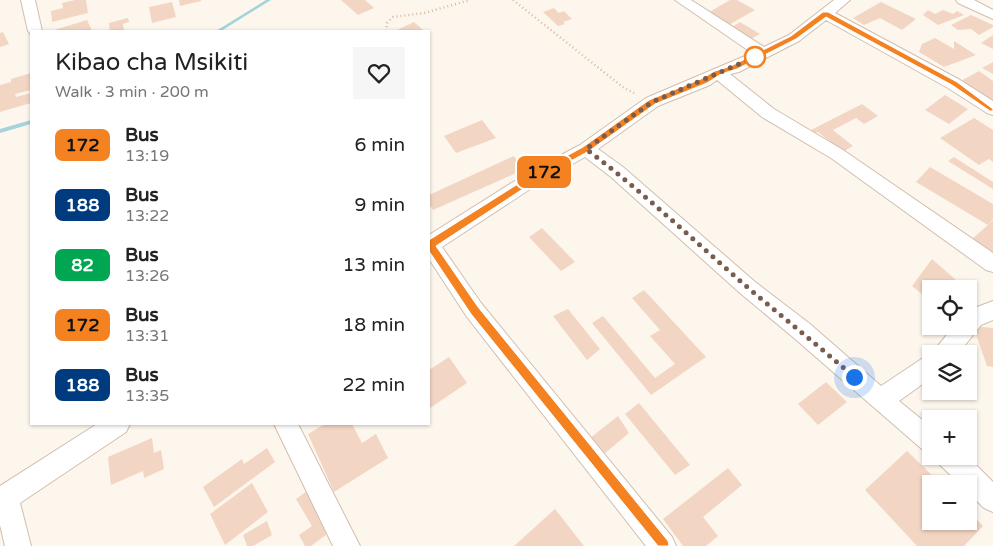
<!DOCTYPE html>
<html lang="en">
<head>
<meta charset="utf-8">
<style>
  :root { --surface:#fff; --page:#f6f6f6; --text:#222; --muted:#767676 }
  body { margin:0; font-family:"Varela Round",sans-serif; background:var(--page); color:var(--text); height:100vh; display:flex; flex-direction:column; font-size:19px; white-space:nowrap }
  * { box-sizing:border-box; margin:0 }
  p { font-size:16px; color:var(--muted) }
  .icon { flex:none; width:28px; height:28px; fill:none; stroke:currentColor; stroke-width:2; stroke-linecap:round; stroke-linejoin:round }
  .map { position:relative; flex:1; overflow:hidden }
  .sheet { position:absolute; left:30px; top:30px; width:400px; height:395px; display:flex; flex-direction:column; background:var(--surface); border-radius:0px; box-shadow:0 1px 4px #0004 }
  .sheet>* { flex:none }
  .badge { padding:0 10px; border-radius:8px; font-size:18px; line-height:32px }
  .tools { position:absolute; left:922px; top:280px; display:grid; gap:10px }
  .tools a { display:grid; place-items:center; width:55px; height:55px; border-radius:0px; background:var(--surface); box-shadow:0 1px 4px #0004; font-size:25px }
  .you { position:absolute; width:25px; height:25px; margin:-12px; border:4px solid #fff; border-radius:50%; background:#1a73e8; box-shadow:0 0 0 8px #1a73e833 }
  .map>.badge { position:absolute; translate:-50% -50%; box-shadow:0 0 0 2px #fff }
  .round { display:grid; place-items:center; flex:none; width:52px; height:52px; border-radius:0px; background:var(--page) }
  .summary { display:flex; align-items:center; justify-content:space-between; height:85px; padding:0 25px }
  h1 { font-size:24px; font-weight:600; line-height:38px }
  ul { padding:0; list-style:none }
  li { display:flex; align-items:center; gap:15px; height:60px; padding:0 25px }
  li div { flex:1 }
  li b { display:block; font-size:19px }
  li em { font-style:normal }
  li .badge { min-width:55px; font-weight:700; text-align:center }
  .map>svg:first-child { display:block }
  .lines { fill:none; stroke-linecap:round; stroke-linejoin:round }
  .stream { fill:#a5d3da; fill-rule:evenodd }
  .building { fill:#f3d5c3 }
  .street-casing { stroke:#d1beb0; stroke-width:2 }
  .path { stroke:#d9b8a5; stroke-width:2.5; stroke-dasharray:1 3; stroke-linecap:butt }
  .street { fill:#fff; fill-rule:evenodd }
  .line { fill:#f58220; stroke:#fff }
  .walk { stroke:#7a5c4d; stroke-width:5; stroke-dasharray:0 9 }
  .stop-dot { fill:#fff; stroke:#f58220; stroke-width:2.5 }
</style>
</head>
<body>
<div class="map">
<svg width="993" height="546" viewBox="0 0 993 546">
  <rect width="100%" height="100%" fill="#fdf6ec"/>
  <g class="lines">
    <path class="stream" d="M266 0H271L221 31H216Z
      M31 120V124L0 133V129Z"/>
  </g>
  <path class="building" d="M75 0H86L88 13 52 22 51 11 63 8 62 3Z
    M179 0H201V1L180 6Z
    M341 0H365L374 8 358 15Z
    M730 0H737L755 10 727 26 706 14Z
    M172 2 176 17 152 23 149 7Z
    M881 2 916 19 902 30 880 18 864 25 853 18Z
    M554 8 559 13 564 11 572 19 563 22 565 24 558 26 543 12Z
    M928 10 935 14 943 10 953 14 957 11 964 15 938 25 923 15Z
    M971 15 993 25V27L979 35 971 29 958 30 951 25Z
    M128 18 129 22 123 24 124 31H110L109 23Z
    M87 20 92 31H51Z
    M414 22 424 31H395Z
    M740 22 760 34 748 41 732 27Z
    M3 32 9 44 0 47V33Z
    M993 35V49L981 43Z
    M935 38 954 49V41L976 55 944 67 919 52 922 44Z
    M993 62V74L982 68Z
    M979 71 993 81V102L959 82Z
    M31 73V90L15 94 16 97 31 93V103L0 112V85L11 82V79Z
    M945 95 968 109 949 124 925 110Z
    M862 104 878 116 864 124 856 118 833 130 853 146 843 152 818 132 815 133 811 130Z
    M974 118 993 130V162L989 159 979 165 940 138Z
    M482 120 496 138 456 153 444 136Z
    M514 156 523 170 433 210 429 204V195Z
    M954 157 993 182V189L948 161Z
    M930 167 993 204V219L988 225 993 220V254L972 239 988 225 916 182Z
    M542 228 575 262 561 271 529 237Z
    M932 259 964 287 931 289V301L912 286Z
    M644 290 706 357 651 395 592 323 603 316 655 378 675 364 650 336 660 330 632 298Z
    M568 309 600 349 587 360 553 316Z
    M973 326 993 328V367L987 366Z
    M449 357 467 383 430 408 429 370Z
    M826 382 847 402 818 425 798 404Z
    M639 403 690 465 675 475 625 414Z
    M618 416 629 433 598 459 585 442Z
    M325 424H352L362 443 376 434 388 458 334 492 308 434Z
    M152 438 154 453 161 450 164 469 144 478 143 471 111 485 108 457Z
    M267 448 275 462 214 507 203 487 242 459 244 464Z
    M907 451 941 484H931V521H969V511L983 526 964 546H917L865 490Z
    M728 468 742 485 703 517 718 536 706 546H683L663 519Z
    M252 483 268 512 225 545 210 514Z
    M307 491 331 531 311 546H305L299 535 312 526 296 499Z
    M555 509 584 546H514Z
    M267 521 272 535 253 546H247L243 535Z"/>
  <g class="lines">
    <defs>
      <path id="street" d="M21 0H35L42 31H31V35L28 31Z
        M675 0H691L764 47 789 35 834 0H850L835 13 960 80 993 101V115L987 113 948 88 826 20 799 41 739 72 730 74 774 109 843 150 993 253V272L986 270 831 158 762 117 717 80 710 85 658 106 598 149 623 167 754 281 810 324 881 386 923 358 931 355V378L899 401 931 427V454L923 450 794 338 740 293 611 177 585 157 541 182 442 247 481 303 672 537 676 546H646L467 317 429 259V235L529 172 580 145 646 98 752 53Z
        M956 0H974L993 10V19L958 3Z
        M993 301V320L981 325 958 354H934L937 347 954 326H969V310Z
        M97 424H130L126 432 20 503 31 546H5L0 525V486Z
        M274 424H298L360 546H333Z
        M937 456H967L993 482V512L984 508 969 493V484H960L940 465Z"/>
    </defs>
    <use href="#street" class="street-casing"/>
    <path class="path" d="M513 0 624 88 634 93
      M386 31 387 23 393 17 424 13 470 0"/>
    <use href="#street" class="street"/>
  </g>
  <path class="line" d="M823 12H828L957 82 993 109V111H990L952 85 826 17 796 39 737 69 721 74 707 83 655 104 589 151 538 179 436 246 478 307 668 541 669 546H658L471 314 425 245 426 242 532 175 583 147 649 100 701 79 715 71 731 66 791 36Z"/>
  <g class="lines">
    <path class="walk" d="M755 57 652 102 586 149C642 191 693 240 746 286 782 317 819 346 854 377"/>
  </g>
  <circle class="stop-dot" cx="755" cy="57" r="10"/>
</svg>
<div class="tools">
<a><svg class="icon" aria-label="locate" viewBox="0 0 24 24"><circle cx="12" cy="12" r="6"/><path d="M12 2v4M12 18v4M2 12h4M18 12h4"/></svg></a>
<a><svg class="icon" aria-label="layers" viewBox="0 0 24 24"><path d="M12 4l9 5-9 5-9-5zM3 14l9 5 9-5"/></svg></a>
<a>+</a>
<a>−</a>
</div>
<div class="you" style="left:854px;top:377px"></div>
<b class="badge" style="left:544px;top:172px;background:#f58220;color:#111">172</b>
<section class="sheet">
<div class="summary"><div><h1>Kibao cha Msikiti</h1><p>Walk · 3 min · 200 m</p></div><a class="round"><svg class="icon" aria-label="heart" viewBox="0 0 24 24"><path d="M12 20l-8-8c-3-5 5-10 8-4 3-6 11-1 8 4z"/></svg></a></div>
<ul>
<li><span class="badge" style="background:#f58220;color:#111">172</span><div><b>Bus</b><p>13:19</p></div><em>6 min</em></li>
<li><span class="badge" style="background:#003b80;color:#fff">188</span><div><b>Bus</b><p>13:22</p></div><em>9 min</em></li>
<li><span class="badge" style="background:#00a651;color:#fff">82</span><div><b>Bus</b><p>13:26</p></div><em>13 min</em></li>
<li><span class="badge" style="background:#f58220;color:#111">172</span><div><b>Bus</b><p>13:31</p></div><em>18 min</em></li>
<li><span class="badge" style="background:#003b80;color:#fff">188</span><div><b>Bus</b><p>13:35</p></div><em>22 min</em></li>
</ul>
</section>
</div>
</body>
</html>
